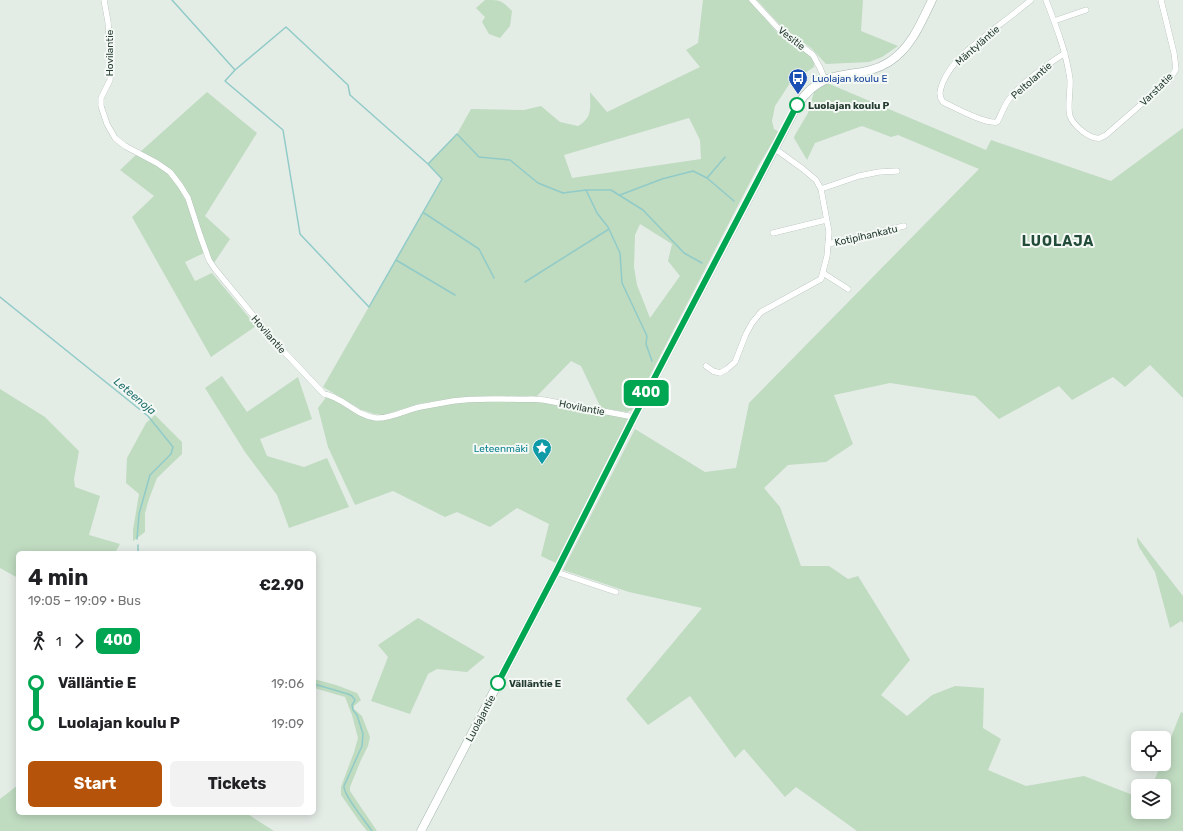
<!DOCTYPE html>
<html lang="en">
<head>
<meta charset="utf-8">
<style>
  :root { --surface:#fff; --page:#f2f2f2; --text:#202124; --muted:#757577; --accent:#b45309 }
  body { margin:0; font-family:Rubik,sans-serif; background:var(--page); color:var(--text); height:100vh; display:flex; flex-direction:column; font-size:15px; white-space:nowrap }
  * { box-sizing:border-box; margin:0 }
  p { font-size:13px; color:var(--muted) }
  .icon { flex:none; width:22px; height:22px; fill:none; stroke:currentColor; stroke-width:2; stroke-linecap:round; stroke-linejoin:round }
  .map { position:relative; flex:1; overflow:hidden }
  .sheet { position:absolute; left:16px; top:551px; width:300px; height:264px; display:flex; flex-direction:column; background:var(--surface); border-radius:6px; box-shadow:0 2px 10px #0003 }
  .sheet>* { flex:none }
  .badge { padding:0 8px; border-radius:6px; font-size:14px; line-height:26px }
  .controls { position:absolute; left:1131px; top:731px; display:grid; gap:8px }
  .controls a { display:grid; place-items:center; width:40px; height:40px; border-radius:6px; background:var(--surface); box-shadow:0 2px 10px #0003; font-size:20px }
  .map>.badge { position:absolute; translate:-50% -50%; box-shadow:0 0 0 2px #fff }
  .legs { display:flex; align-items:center; gap:6px; height:44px; padding:0 12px; font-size:13px }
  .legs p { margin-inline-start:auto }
  .headline { display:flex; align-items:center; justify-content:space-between; height:68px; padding:0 12px }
  h1 { font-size:22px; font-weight:700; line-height:30px }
  .cta { display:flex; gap:8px; margin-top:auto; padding:8px 12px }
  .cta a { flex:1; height:46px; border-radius:6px; background:var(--accent); color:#fff; font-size:16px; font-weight:700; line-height:46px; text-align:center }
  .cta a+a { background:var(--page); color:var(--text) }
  ul { padding:0 12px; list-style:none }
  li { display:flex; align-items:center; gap:14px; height:40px; font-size:15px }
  li i { display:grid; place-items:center; width:6px; height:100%; margin:0 5px; background:currentColor }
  li i::after { content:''; width:10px; height:10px; margin:-5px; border:3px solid; border-radius:50%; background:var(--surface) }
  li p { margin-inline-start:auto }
  li:first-child i { background:linear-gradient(#0000 50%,currentColor 0) }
  li:last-child i { background:linear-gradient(currentColor 50%,#0000 0) }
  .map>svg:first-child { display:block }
  .green { fill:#bfdbc0; fill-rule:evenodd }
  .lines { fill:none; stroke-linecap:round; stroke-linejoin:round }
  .stream { stroke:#91cbc8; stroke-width:1.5 }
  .minor-casing { stroke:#a7b4ac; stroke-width:6 }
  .secondary-casing { stroke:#a3b6ac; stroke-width:9 }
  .minor { stroke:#fff; stroke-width:5.5 }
  .secondary { stroke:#fff; stroke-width:8 }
  .line-1-casing { stroke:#fff; stroke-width:9 }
  .line-1 { stroke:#00a651; stroke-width:6 }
  .stop-1-dot { fill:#fff; stroke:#00a651; stroke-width:2 }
  .labels { text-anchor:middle; stroke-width:4; stroke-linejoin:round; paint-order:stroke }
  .street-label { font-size:10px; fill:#253c31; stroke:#f4f9f5 }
  .transit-label { font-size:10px; fill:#164399; stroke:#f4f9f5; text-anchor:start }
  .stop-label { font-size:10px; font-weight:bold; fill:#253c31; stroke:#f4f9f5; text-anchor:start }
  .culture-label { font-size:10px; fill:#0d838f; stroke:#f4f9f5; text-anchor:end }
  .water-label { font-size:11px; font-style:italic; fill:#24726f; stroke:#f4f9f5 }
  .district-label { font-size:14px; font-weight:bold; letter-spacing:1px; fill:#224c39; stroke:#f4f9f5 }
</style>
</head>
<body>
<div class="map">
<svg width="1183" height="831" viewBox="0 0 1183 831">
  <rect width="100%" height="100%" fill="#e4ece6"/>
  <path class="green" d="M485 0C501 0 501 0 512 11L510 26 500 38 489 34 482 22 485 17 476 8Z
    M703 0H749L776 31 804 50 814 60V67L790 83 775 106 772 121 774 129 779 132 760 163 632 410 627 412 601 408 581 366 571 361 537 396 455 398 418 404 384 415 374 414 362 410 323 387 442 179 428 164 457 134 471 109 524 110 541 106 560 122 578 126C593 117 590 108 590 92L607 112 700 67 686 50 698 43ZM689 118 700 140 701 159 572 178 564 155ZM640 224 672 244 668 261 680 276 650 318 637 285 634 267 635 235Z
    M757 0H863L861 31 898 46 882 57 869 62 826 64 811 48 781 26Z
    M827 83 986 150 991 140 1111 181 1183 128V398L1150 365 1125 387 1113 377 1072 400 1059 386 999 419 975 396 890 383 834 395 853 444 826 462 788 465 764 488 780 507 801 566H829L848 579 858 576 910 660 881 695 907 716 932 695 955 686 984 688 983 728 1001 739 988 770 1026 786 1084 776 1138 797V812H1164V786H1152L1161 764H1164V755L1181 712 1183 713V831H857L796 787 785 797 744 749 735 758 690 696 648 725 626 699 702 608 629 592 563 570 635 429 705 472 736 468 749 403 979 169 898 135 891 137 862 126 815 143 807 160 794 138 795 135 808 113 814 92Z
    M207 92 257 133 205 216 230 239 214 263 210 260 190 198 170 171 139 153Z
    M137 154C145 159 163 168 169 174 188 193 195 228 204 253L185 262 195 281 212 273 256 326 211 357 132 217 154 196 120 170Z
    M222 376 247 412 298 377 312 419 260 439 267 456 304 467 327 458 349 507 289 528 277 495 245 452 205 388Z
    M0 389 45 417 79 451 74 479 75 487 100 496 89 535 120 544 115 553H18V578L0 568Z
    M327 396 367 419 376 421 420 409 455 403 472 401 545 402 629 419 558 564 541 556 549 524 517 508 490 527 457 512 445 517 393 491 355 505 328 447 318 408Z
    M155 415 182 442V454L157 478 149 499 145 513V532L133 541V530L139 494 126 483 127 458 146 423Z
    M1137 537 1183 596V623L1181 621 1170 628 1155 572 1139 547 1137 541Z
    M418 618 485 657 467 672 437 669 428 674 410 714 371 701 388 657 378 645Z
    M314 679 336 685 357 693 361 700 354 706V709L362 716 370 737 368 746 361 760 350 787V791L377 831H367L359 821 341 795V787L354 752 358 738 352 715 345 697 314 688Z
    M18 785V813H246L274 831H0V799Z"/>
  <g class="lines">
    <path class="stream" d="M172 0 235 70 225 81 283 130 300 234 369 307 442 179 428 164 350 95 348 85 286 27 235 70
      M428 164 457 134 479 157 510 160 538 183 563 193 586 190 597 213 608 227 620 253 622 283 647 336 646 344 652 361
      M707 178 734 201
      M587 190H611L643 210 684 253 702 263
      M620 195 662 179 693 171 707 178 725 157
      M424 213 479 249 494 278
      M396 260 455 295
      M525 282 609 229
      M0 297 148 416 173 447 171 454 150 475 139 514 137 539
      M138 545V553
      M314 684 348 694 352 696 355 700 352 705 353 710 357 715 363 734 362 746 344 786C343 795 366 822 372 831"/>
    <defs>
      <path id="minor" d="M104 0 108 22 111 68 110 80 101 98V106L107 124 115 138 125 146 157 163 170 172 180 185 188 198 200 235 209 260 215 269 275 342 324 394C343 397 356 416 376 418 391 419 405 410 420 407 431 405 442 403 453 401 479 397 506 400 532 399L544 400 634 417
        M752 0 778 28 813 55 820 68 825 80
        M1031 0C1019 10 1007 19 994 29 975 44 953 59 943 82 940 90 938 95 943 102 956 108 984 124 997 122 1002 114 1004 104 1011 97 1023 82 1048 64 1065 53
        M1046 0C1056 26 1066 51 1070 79 1071 89 1067 107 1070 116 1073 125 1090 140 1100 138 1102 137 1104 136 1106 135L1170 79 1176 69 1174 53 1161 0
        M1054 21 1086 10
        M821 189 859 176 879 172 897 171
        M773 233 826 220
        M828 244 904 226
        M823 273 848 289
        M706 366 713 371 720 373 727 369 735 362 746 334 752 323 761 312 821 279 827 256 829 232 821 189 816 180 803 169 774 148
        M556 572 616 592"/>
      <path id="secondary" d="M421 831 556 572 634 417 798 104C805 94 813 85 825 80 846 71 867 76 889 62 911 48 921 23 932 0"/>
    </defs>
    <use href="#minor" class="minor-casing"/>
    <use href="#secondary" class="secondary-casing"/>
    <use href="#minor" class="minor"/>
    <use href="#secondary" class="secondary"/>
  </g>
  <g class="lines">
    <defs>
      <path id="line-1" d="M498 683 556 572 634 417 797 105"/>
    </defs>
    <use href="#line-1" class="line-1-casing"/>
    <use href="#line-1" class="line-1"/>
  </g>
  <defs>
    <symbol id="bus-pin" viewBox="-11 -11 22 30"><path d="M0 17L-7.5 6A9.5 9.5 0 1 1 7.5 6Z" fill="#1a4fb4" stroke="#f4f9f5"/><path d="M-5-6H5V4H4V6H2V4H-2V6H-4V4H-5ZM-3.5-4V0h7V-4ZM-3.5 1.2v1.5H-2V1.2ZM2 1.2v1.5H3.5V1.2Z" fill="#fff"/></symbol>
    <symbol id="sight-pin" viewBox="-11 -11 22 30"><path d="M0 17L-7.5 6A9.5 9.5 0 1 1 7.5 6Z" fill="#0f9aa8" stroke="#f4f9f5"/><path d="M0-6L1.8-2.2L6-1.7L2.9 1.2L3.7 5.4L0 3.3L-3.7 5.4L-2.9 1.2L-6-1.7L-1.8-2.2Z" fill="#fff"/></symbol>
  </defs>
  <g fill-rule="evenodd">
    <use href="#bus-pin" x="787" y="67" width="22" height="30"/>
    <use href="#sight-pin" x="531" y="437" width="22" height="30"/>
  </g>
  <g class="stop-1-dot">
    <circle cx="797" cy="105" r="7"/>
    <circle cx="498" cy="683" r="7"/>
  </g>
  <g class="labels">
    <g class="street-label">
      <text transform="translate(792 38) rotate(38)" y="4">Vesitie</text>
      <text transform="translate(977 45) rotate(-41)" y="4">Mäntyläntie</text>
      <text transform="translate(109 53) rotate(-90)" y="4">Hovilantie</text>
      <text transform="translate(1031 80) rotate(-41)" y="4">Peltolantie</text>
      <text transform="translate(1156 89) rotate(-45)" y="4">Varstatie</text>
      <text transform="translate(866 235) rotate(-13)" y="4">Kotipihankatu</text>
      <text transform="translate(269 334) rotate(49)" y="4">Hovilantie</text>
      <text transform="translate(582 407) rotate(11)" y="4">Hovilantie</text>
      <text transform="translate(480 718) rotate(-62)" y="4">Luolajantie</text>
    </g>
    <g class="transit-label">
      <text x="812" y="82">Luolajan koulu E</text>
    </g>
    <g class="stop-label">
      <text x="808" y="109">Luolajan koulu P</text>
      <text x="509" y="687">Välläntie E</text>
    </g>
    <g class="culture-label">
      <text x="528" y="452">Leteenmäki</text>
    </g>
    <g class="water-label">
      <text transform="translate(135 396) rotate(40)" y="4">Leteenoja</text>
    </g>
    <g class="district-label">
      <text x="1058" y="246">LUOLAJA</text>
    </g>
  </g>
</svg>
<div class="controls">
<a><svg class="icon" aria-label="locate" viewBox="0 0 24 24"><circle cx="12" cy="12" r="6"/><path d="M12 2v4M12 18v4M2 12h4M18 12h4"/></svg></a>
<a><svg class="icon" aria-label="layers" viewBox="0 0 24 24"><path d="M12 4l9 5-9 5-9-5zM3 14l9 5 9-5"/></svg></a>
</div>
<b class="badge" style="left:646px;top:393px;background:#00a651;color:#fff">400</b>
<section class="sheet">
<div class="headline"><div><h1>4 min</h1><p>19:05 – 19:09 · Bus</p></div><b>€2.90</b></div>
<div class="legs"><svg class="icon" aria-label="walk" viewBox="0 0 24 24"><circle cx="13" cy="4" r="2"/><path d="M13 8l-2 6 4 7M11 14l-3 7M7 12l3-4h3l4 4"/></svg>1<svg class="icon" aria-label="forward" viewBox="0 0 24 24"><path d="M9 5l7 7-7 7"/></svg><b class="badge" style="background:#00a651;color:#fff">400</b></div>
<ul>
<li><i style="color:#00a651"></i><b>Välläntie E</b><p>19:06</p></li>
<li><i style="color:#00a651"></i><b>Luolajan koulu P</b><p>19:09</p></li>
</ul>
<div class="cta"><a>Start</a><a>Tickets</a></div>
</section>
</div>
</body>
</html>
